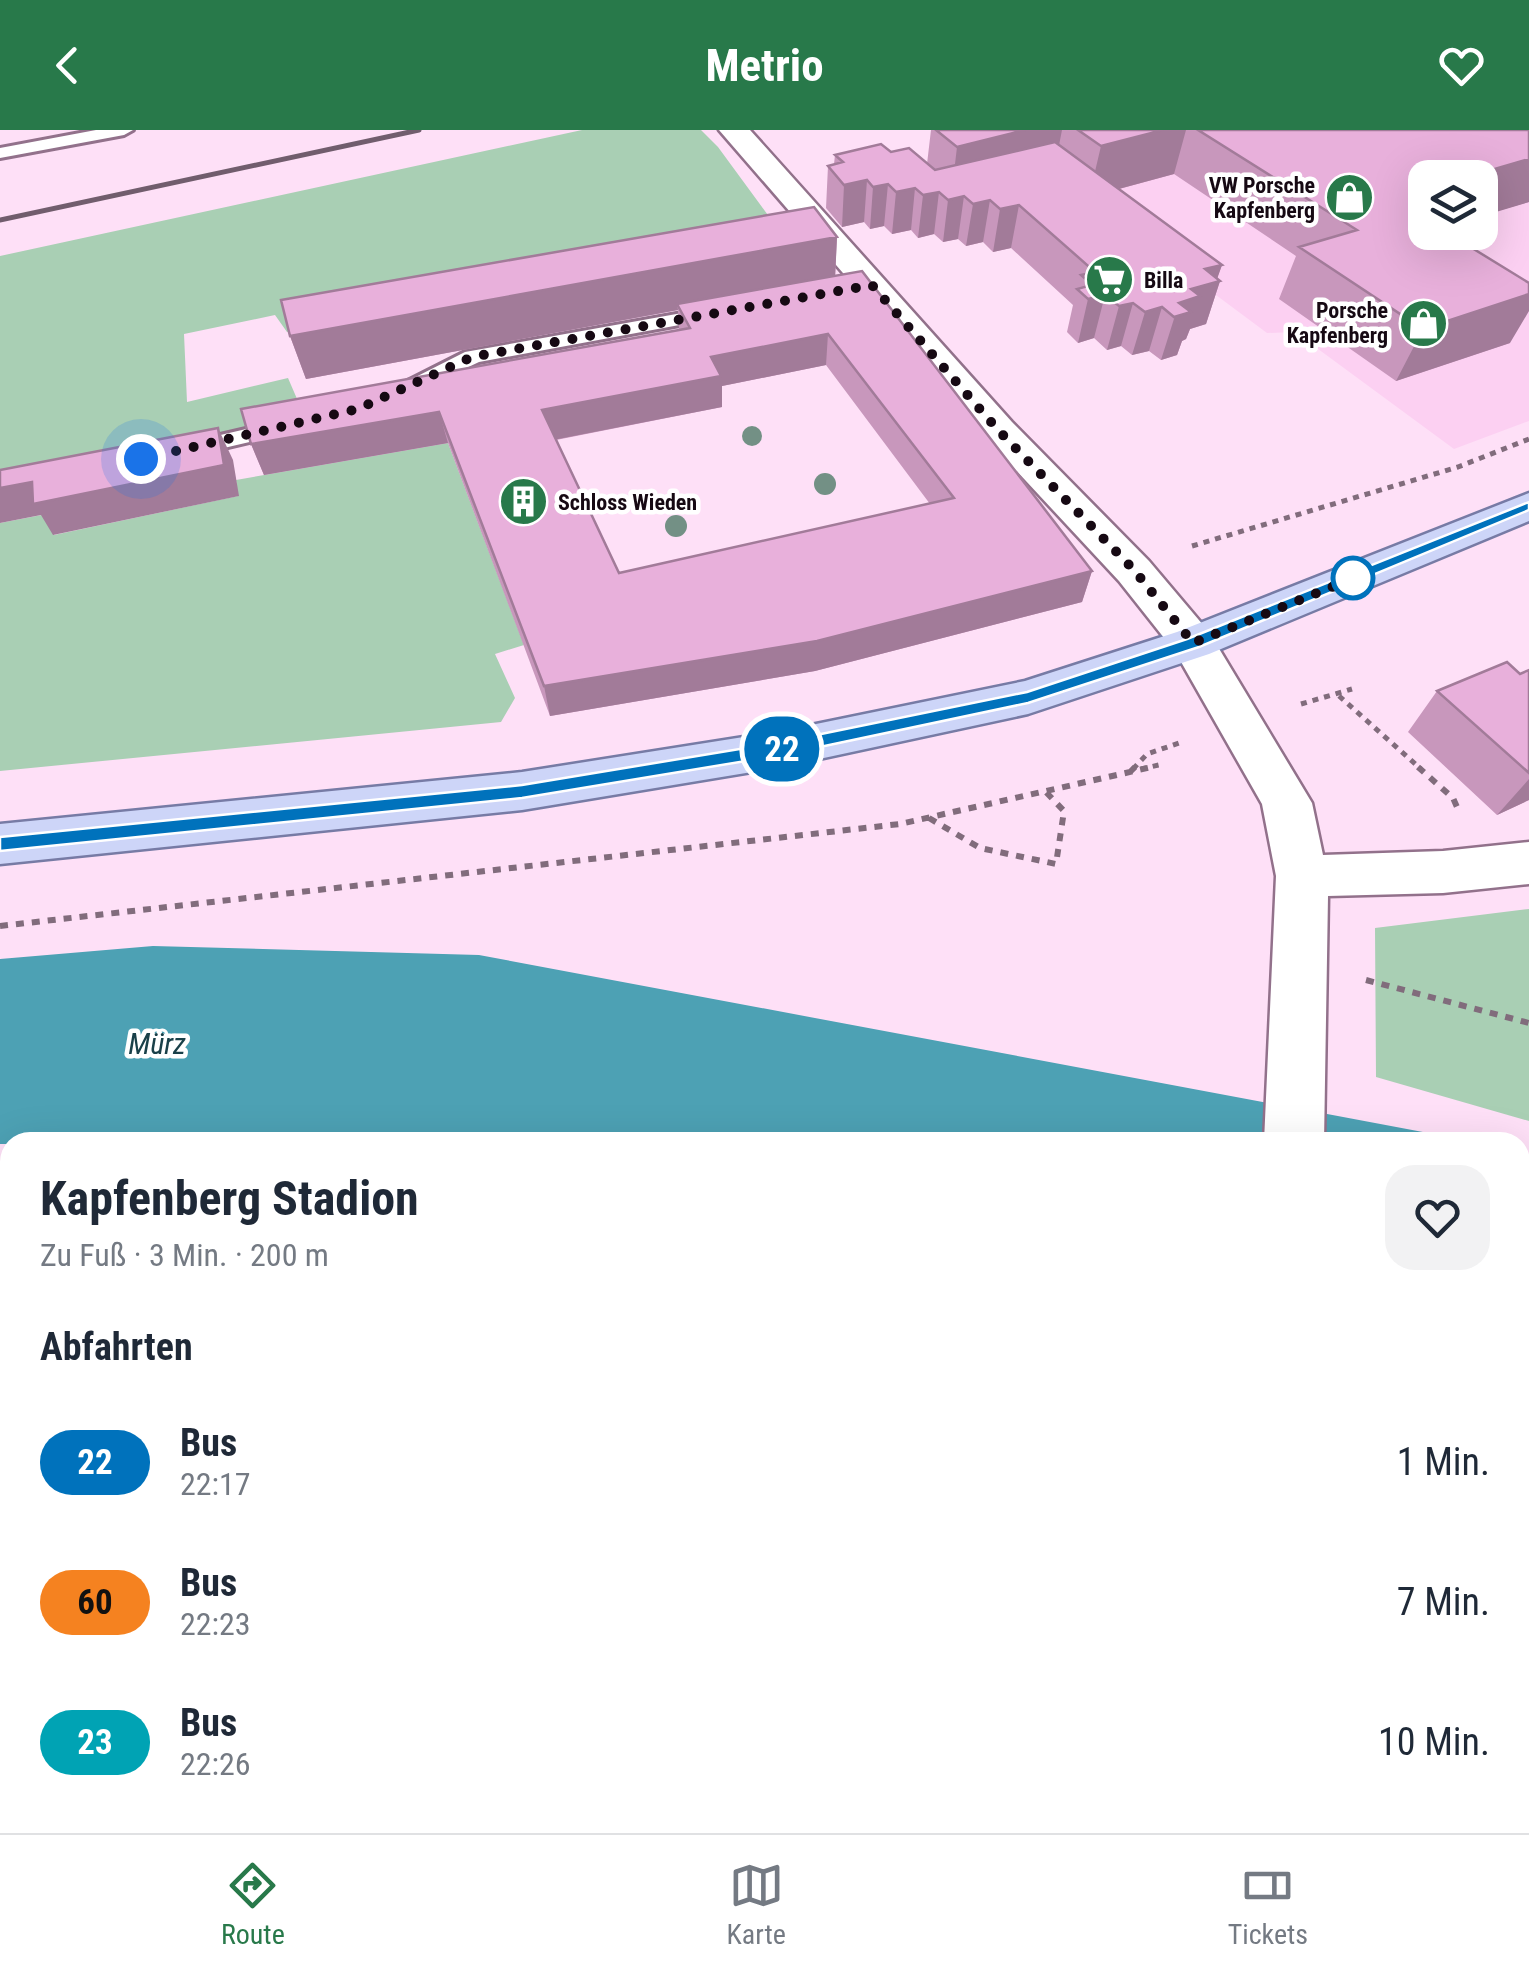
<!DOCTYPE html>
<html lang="de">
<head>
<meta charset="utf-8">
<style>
  :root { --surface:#fff; --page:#f2f2f3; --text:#1f2937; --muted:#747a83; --line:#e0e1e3; --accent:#28794a }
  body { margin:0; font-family:"Roboto Condensed",sans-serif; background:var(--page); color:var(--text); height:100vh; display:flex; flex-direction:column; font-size:38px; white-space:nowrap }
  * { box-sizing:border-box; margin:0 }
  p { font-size:32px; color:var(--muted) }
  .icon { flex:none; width:55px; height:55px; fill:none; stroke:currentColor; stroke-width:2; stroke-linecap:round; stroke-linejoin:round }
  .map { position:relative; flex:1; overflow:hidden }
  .drawer { position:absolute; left:0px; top:1002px; width:1530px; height:702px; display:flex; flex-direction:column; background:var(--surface); border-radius:30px 30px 0 0; box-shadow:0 10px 40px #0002 }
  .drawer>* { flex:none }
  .badge { padding:0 20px; border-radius:32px; font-size:35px; line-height:65px }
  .fabs { position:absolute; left:1408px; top:30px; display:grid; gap:20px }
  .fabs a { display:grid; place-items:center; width:90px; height:90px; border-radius:20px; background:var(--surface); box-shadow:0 10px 40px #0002; font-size:50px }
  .you { position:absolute; width:50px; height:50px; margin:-25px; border:8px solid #fff; border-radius:50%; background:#1a73e8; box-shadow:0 0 0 15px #1a73e833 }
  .map>.badge { position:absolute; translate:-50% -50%; box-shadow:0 0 0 5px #fff }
  h2 { padding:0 40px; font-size:38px; line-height:90px }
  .round { display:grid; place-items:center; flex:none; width:105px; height:105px; border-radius:30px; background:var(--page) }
  .headline { display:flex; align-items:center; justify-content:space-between; height:170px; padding:0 40px }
  h1 { font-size:48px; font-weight:700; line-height:75px }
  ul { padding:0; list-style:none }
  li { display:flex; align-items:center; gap:30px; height:140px; padding:0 40px }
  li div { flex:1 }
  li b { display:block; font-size:38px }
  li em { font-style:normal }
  li .badge { min-width:110px; font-weight:700; text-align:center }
  header { display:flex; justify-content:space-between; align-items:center; height:130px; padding:0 40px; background:var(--accent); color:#fff; font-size:45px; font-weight:700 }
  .tab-bar { display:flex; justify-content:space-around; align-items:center; height:140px; border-top:2px solid var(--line); background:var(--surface); font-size:28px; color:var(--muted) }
  .tab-bar a { display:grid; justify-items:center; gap:5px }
  .tab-bar .on { color:var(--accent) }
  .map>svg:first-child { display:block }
  .built { fill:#fcd0f2; fill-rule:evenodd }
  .green { fill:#a9cfb4 }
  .water { fill:#4da1b4 }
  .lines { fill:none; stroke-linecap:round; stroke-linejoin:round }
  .lane-casing { stroke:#92718b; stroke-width:6 }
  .street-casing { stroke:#92718b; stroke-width:5 }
  .primary-casing { stroke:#777ba5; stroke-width:5 }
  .path-far1 { stroke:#816c7c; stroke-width:5; stroke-dasharray:6 6; stroke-linecap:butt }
  .path { stroke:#816c7c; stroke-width:6; stroke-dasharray:8 8; stroke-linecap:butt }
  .lane { fill:#fff; fill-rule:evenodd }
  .street { fill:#fff; fill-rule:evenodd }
  .primary { fill:#cdd5f8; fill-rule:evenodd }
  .rail { stroke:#715d6d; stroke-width:5 }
  .tree { fill:#739085 }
  .wall { fill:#c897bc; fill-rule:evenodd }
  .shaded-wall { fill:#a27b99 }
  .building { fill:#e8b0db; stroke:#a27b99; stroke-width:2.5; fill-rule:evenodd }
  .line { fill:#0072bc; stroke:#fff; stroke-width:2.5 }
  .walk { stroke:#160913; stroke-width:10; stroke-dasharray:0 18 }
  .stop-dot { fill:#fff; stroke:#0072bc; stroke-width:5 }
  .labels { text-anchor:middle; stroke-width:9; stroke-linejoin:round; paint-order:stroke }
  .far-poi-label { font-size:22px; font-weight:bold; fill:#160913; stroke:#fff; text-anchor:end }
  .water-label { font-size:30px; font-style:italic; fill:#194049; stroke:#fff }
</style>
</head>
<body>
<header><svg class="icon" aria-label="back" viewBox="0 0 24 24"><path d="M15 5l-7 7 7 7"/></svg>Metrio<svg class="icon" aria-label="heart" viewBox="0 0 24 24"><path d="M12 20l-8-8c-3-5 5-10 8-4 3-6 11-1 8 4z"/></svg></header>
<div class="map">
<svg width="1529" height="1703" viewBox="0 0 1529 1703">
  <rect width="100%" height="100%" fill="#fee0f7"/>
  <path class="built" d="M1529 0V291L1454 319 1295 202 1267 203 1052 43ZM1425 48H1480V102H1425Z"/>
  <path class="green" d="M582 0H701L718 17 787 111 287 202 275 185 184 204 187 272 288 248 307 292 0 358V126Z
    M448 313 524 515 495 524 515 568 501 592 0 641V393L52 383 54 405 238 366 236 350Z
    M1529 779V991L1376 947 1375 798Z"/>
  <path class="water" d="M153 816 479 825 1476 1012 0 1014V829Z
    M1520 1025 1529 1027V1298L1520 1296Z"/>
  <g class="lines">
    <defs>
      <path id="lane" d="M96 0H133L124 5 0 28V18Z
        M721 176 728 178V186L479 232 405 267 397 269 386 262 465 222Z
        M289 289 300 296 297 301 181 328 170 321 173 316Z
        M10 1126V1164L0 1165V1127Z
        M0 1445 10 1446V1490L0 1489Z
        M575 1695H623L622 1703H574Z"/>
      <path id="street" d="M719 0H750L1012 292 1149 431 1209 502 1312 673 1323 725 1443 721 1529 712V754L1443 763 1328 766 1324 1012H1264L1276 746 1262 674 1176 523 1119 451 986 308Z
        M1520 1567 1529 1569V1647L1520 1645Z
        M1175 1695H1255L1252 1703H1172Z"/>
      <path id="primary" d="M1529 363V391L1209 524 1028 584 782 637 522 680 0 734V694L522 642 782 601 1025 551 1177 502Z"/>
    </defs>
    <use href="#lane" class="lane-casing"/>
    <use href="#street" class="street-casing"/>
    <use href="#primary" class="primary-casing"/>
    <path class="path-far1" d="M1192 416 1458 337 1529 309
      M1339 566 1421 639
      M1301 574 1352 559
      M1133 639 1147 624 1179 613
      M1141 639 1163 634"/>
    <path class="path" d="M1418 637 1453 668 1457 677
      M1131 641 1135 637
      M929 688 980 718 1056 734 1064 681 1044 660
      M0 796 900 694 1152 637
      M1366 850 1529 893"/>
    <use href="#lane" class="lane"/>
    <use href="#street" class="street"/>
    <use href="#primary" class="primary"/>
    <path class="rail" d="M0 90 419 0"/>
  </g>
  <g class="tree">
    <circle cx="752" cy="306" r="10"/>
    <circle cx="825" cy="354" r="11"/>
    <circle cx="676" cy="396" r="11"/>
  </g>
  <path class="wall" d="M931 0H1529V72L1425 102H1477L1469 117 1510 213 1396 251 1279 169 1296 126 1174 44 1119 59 1222 135 1217 148 1220 151 1206 194 1190 199 1186 209 1182 211 1177 225 1161 230 1149 221 1132 225 1121 216 1107 220 1094 208 1078 213 1067 202 1073 175 1011 118 993 122 983 112 966 116 958 109 943 112 934 104 918 108 911 100 892 104 884 96 870 99 864 92 842 97 826 78 828 36 834 34 835 25 891 22 927 34Z
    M837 107 835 146 1092 441 1082 472 815 541 550 586 448 313 264 345 251 314 679 200 678 180 306 249 290 206ZM826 235 930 374 619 443 556 310 722 277V256Z
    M1529 540V670L1497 685 1408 602 1437 561 1520 544Z"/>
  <path class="shaded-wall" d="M1025 0H1062L1054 41 951 68 957 17Z
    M1163 0H1186L1174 44 1089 67 1101 16Z
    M1529 29V72L1486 85 1480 96V48H1464Z
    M867 50 864 92 842 97 844 55Z
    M888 54 884 96 870 99 873 57Z
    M915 58 911 100 892 104 896 62Z
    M939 62 934 104 918 108 923 65Z
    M964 66 958 109 943 112 948 70Z
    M990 70 983 112 966 116 973 74Z
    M1019 75 1011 118 993 122 1000 79Z
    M1425 102H1477L1466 123Z
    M837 107 835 150 677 174 678 180 306 249 290 206Z
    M1222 135 1216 152 1220 151 1206 194 1190 199 1186 209 1182 211 1177 225 1161 230 1179 173 1205 139Z
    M1529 164V181L1510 213 1396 251 1423 199Z
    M1105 165 1094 208 1078 213 1088 169Z
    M1133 173 1121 216 1107 220 1119 176Z
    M1162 177 1149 221 1132 225 1145 182Z
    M828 204 826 235 722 256V277L548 311 542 280 711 227Z
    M439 282 448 313 264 345 251 314Z
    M218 298 233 330 239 366 53 405 41 385 0 393V358Z
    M1092 441 1082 472 815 541 550 586 544 556Z
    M1529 649V670L1497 685Z"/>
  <path class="building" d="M936 0H1025L957 17Z
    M1078 0H1163L1101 16Z
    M1198 0H1529V29L1464 48H1425V102H1446L1529 153V164L1423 199 1299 117 1357 100Z
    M1055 12 1222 135 1205 139 1220 151 1191 159 1200 166 1179 173 1191 182 1174 187 1162 177 1145 182 1133 173 1119 176 1105 165 1088 169 1077 159 1092 155 1081 145 1095 142 1019 75 1000 79 990 70 973 74 964 66 948 70 939 62 923 65 915 58 896 62 888 54 873 57 867 50 844 55 828 36 843 32 835 25 881 14 891 22 909 18 935 40Z
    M1480 64 1493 71 1480 75Z
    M814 77 837 107 290 206 281 170Z
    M862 141 1092 441 817 511 544 556 439 282 251 314 241 279 690 198 677 174ZM828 204 954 368 619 443 542 280 721 246 711 227Z
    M218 298 224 335 33 374 32 352 0 358V340Z
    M1507 532 1520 544 1529 540V643L1437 561Z"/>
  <path class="line" d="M1529 372V380L1199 517 1028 573 782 625 522 668 0 721V707L522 655 782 612 1027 562 1187 509Z"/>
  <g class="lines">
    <path class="walk" d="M141 329 358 279 472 227 872 155 998 300 1134 440 1193 513 1362 445 1353 448"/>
  </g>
  <defs>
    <symbol id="shop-disc" viewBox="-11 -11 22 22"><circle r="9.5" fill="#28794a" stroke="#fff"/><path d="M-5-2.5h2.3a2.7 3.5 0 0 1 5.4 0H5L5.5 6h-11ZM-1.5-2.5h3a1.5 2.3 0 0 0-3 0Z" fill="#fff"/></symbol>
    <symbol id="supermarket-disc" viewBox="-11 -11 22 22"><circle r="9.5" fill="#28794a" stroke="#fff"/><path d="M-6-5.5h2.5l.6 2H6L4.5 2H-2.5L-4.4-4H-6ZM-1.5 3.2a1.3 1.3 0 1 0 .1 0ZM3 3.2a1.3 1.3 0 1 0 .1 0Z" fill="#fff"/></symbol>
    <symbol id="building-disc" viewBox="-11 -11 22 22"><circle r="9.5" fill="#28794a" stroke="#fff"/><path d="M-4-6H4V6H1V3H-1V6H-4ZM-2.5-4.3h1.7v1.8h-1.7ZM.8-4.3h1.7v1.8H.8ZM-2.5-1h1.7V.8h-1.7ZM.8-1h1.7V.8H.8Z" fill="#fff"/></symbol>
  </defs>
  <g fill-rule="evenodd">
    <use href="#shop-disc" x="1322" y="40" width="55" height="55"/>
    <use href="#supermarket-disc" x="1082" y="122" width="55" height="55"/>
    <use href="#shop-disc" x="1396" y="166" width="55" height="55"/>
    <use href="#building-disc" x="496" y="344" width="55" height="55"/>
  </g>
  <circle class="stop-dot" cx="1353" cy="448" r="20"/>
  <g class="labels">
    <g class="far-poi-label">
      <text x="1315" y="63">VW Porsche<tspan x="1315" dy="25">Kapfenberg</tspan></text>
      <text x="1144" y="158" text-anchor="start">Billa</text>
      <text x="1388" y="188">Porsche<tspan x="1388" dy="25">Kapfenberg</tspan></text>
      <text x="558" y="380" text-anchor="start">Schloss Wieden</text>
    </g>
    <g class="water-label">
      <text x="157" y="924">Mürz</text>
    </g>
  </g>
</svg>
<div class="fabs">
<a><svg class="icon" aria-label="layers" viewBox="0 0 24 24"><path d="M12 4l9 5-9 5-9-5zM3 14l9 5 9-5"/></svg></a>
</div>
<div class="you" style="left:141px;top:329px"></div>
<b class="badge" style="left:782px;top:619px;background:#0072bc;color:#fff">22</b>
<section class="drawer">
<div class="headline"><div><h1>Kapfenberg Stadion</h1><p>Zu Fuß · 3 Min. · 200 m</p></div><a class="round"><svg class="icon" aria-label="heart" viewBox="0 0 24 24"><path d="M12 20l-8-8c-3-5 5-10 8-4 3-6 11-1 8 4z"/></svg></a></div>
<h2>Abfahrten</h2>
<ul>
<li><span class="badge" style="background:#0072bc;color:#fff">22</span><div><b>Bus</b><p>22:17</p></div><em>1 Min.</em></li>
<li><span class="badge" style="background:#f58220;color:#111">60</span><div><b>Bus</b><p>22:23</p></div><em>7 Min.</em></li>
<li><span class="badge" style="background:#00a3b4;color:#fff">23</span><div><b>Bus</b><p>22:26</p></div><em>10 Min.</em></li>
</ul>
</section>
</div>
<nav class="tab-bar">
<a class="on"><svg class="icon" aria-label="directions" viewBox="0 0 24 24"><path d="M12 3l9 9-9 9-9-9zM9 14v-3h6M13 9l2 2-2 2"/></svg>Route</a>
<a><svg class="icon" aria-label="map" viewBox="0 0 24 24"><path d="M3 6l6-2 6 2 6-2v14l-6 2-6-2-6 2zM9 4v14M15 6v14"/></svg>Karte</a>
<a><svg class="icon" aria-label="tickets" viewBox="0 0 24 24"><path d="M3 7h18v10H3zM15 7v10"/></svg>Tickets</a>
</nav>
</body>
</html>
